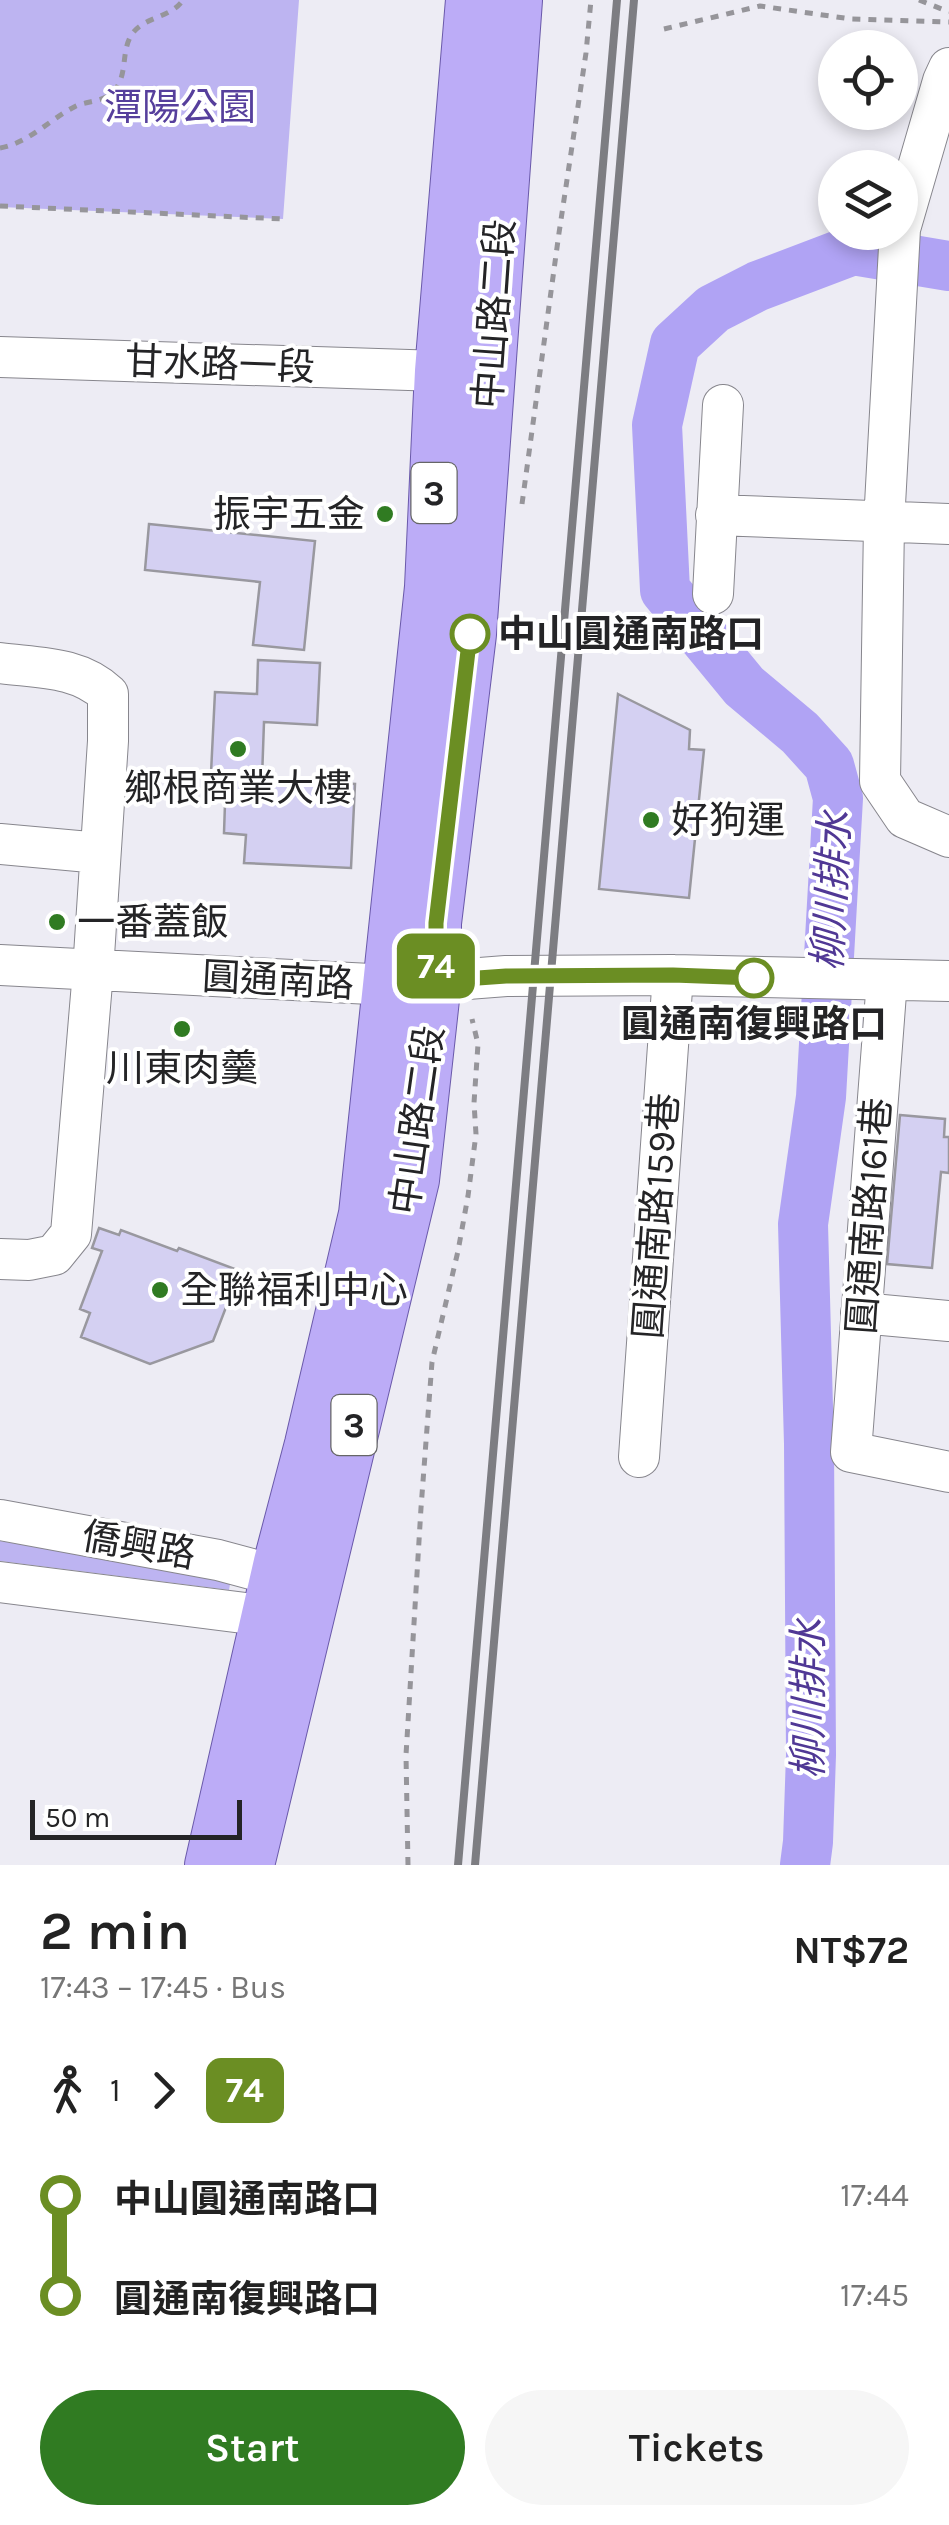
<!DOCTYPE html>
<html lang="en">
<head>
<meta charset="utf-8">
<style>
  :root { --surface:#fff; --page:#f6f6f6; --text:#222; --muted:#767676; --accent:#307b22 }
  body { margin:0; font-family:Karla,"Noto Sans TC",sans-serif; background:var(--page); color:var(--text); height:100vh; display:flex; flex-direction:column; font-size:38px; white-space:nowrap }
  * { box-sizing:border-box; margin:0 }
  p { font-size:32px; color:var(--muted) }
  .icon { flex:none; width:55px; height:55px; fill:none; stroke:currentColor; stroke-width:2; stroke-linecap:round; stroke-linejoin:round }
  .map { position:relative; height:1865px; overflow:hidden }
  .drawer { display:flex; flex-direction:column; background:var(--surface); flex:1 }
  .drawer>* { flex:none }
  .badge { padding:0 20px; border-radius:15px; font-size:35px; line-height:65px }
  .fabs { position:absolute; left:818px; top:30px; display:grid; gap:20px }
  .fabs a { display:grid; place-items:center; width:100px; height:100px; border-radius:50%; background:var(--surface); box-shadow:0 5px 15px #0003; font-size:50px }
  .scale { position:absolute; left:30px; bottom:25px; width:212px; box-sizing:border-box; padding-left:10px; border:5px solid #242426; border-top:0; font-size:28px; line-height:35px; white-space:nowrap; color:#242426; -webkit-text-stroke:8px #fff; paint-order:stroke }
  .map>.badge { position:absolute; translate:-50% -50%; box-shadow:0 0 0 5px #fff }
  .legs { display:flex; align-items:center; gap:15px; height:110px; padding:0 40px; font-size:32px }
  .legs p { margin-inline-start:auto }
  .headline { display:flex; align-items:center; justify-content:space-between; height:170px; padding:0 40px }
  h1 { font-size:55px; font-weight:600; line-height:75px }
  .primary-button { display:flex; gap:20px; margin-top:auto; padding:20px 40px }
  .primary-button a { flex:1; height:115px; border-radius:60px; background:var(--accent); color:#fff; font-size:40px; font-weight:600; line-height:115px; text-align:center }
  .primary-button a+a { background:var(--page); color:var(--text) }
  ul { padding:0 40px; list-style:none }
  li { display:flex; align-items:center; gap:35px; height:100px; font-size:38px }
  li i { display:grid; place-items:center; width:15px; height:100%; margin:0 12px; background:currentColor }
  li i::after { content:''; width:25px; height:25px; margin:-12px; border:8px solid; border-radius:50%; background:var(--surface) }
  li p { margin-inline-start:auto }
  li:first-child i { background:linear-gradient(#0000 50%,currentColor 0) }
  li:last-child i { background:linear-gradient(currentColor 50%,#0000 0) }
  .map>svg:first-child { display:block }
  .green { fill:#bdb4f1 }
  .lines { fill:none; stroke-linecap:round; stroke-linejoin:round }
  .river { stroke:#b0a3f4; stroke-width:50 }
  .building { fill:#d4d0f2; stroke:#99989f; stroke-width:2.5 }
  .minor-casing { stroke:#87868d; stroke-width:42 }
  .major-casing { stroke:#6a59aa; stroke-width:52 }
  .path { stroke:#96959a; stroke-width:5; stroke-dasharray:8 8; stroke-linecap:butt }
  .minor { stroke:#fff; stroke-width:40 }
  .major { stroke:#bcacf7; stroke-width:50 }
  .rail { stroke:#7d7d82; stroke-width:8 }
  .line-1-casing { stroke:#fff; stroke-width:22 }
  .line-1 { stroke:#6b8e23; stroke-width:15 }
  .poi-dot { fill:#307b22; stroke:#fff; stroke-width:4 }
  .stop-1-dot { fill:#fff; stroke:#6b8e23; stroke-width:5 }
  .labels { text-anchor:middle; stroke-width:8; stroke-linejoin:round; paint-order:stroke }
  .shield { fill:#fff; stroke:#666667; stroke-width:2.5 }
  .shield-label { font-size:35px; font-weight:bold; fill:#242426 }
  .park-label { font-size:38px; fill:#563f9c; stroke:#fff }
  .street-label { font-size:38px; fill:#242426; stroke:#fff }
  .poi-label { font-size:38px; fill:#242426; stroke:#fff; text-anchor:start }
  .stop-label { font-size:38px; font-weight:bold; fill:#242426; stroke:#fff; text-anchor:start }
  .water-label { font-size:40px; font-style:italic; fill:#503895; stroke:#fff }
</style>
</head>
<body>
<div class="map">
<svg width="949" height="1865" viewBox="0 0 949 1865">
  <rect width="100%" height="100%" fill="#edecf4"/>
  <path class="green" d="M0 0H299L283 219 0 207Z
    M0 1541 220 1576 231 1579 229 1590 0 1561Z"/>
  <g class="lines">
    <path class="river" d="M805 1865 808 1842 811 1755 809 1444 803 1224 821 1097 838 798 829 765 800 733 744 686 665 590 657 425 675 344 713 309 758 286 853 250 949 266"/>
  </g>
  <path class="building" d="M149 524 315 541 304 650 253 645 260 582 145 570Z
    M258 660 320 663 317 725 264 722 262 779 355 784 351 868 244 863 246 835 224 833 226 774 211 773 215 692 257 694Z
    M618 694 690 730 689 749 704 750 689 898 599 889Z
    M900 1115 945 1119 944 1137H949V1173L941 1172 932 1268 887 1264Z
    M99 1228 119 1235 121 1230 177 1251 179 1248 240 1271 213 1341 150 1364 81 1337 90 1313 80 1309 102 1251 92 1248Z"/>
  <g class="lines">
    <defs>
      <path id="minor" d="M949 68 943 81 900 229 884 523 880 781 905 818 949 837
        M0 357 440 371
        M716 515 949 524
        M713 594 723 405
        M0 663C39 668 78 666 108 694V741L93 971 71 1234 54 1255 29 1260 0 1259
        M0 844 100 853
        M0 965 390 985 506 976 673 975 949 981
        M887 980 851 1452 949 1472
        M861 1313 949 1321
        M639 1457 673 975
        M0 1520 218 1560 277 1576
        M0 1582 268 1616"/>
      <path id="major" d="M210 1865 279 1562 310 1444 364 1214 430 587 440 371 471 0
        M249 1865 414 1180 436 981V923L471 634 517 0"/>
    </defs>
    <use href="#minor" class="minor-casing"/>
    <use href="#major" class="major-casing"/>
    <path class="path" d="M919 0 949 12
      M664 29 760 6 851 19 949 22
      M0 148C29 143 50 119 76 106 87 101 102 102 112 93 129 77 120 52 132 34 145 16 171 18 183 0
      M0 206 283 219
      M522 504 559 233 586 53 591 0
      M408 1865 406 1755 421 1508 432 1362 458 1251 468 1196 476 1134 474 1103 478 1044 472 1019"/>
    <use href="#minor" class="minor"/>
    <use href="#major" class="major"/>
    <path class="rail" d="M458 1865 617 0
      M475 1865 634 0"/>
  </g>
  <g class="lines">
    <defs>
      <path id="line-1" d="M470 634 436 923V981L506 976 673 975 754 978"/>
    </defs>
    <use href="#line-1" class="line-1-casing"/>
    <use href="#line-1" class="line-1"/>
  </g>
  <g class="poi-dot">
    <circle cx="385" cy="514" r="10"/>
    <circle cx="238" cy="749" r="10"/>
    <circle cx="651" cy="820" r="10"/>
    <circle cx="57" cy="922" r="10"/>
    <circle cx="182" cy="1029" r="10"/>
    <circle cx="160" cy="1290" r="10"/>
  </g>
  <g class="stop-1-dot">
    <circle cx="470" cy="634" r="18"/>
    <circle cx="754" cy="978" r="18"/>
  </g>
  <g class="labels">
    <g class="shield">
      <rect x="411.5" y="463" width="45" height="60" rx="8"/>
      <rect x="331.5" y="1395" width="45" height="60" rx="8"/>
    </g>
    <g class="shield-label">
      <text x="434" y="505">3</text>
      <text x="354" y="1437">3</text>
    </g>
    <g class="park-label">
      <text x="180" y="120">潭陽公園</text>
    </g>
    <g class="street-label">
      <text transform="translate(494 314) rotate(-86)" y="13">中山路二段</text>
      <text transform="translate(220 364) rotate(2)" y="13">甘水路一段</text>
      <text transform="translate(278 980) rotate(3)" y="13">圓通南路</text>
      <text transform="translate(417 1120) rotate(-82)" y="13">中山路二段</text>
      <text transform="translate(656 1216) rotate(-86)" y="13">圓通南路159巷</text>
      <text transform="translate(869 1216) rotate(-86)" y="13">圓通南路161巷</text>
      <text transform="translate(139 1545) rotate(10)" y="13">僑興路</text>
    </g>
    <g class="poi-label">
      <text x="365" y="527" text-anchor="end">振宇五金</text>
      <text x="238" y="801" text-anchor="middle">鄉根商業大樓</text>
      <text x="671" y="833">好狗運</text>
      <text x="77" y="935">一番蓋飯</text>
      <text x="182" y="1081" text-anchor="middle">川東肉羹</text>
      <text x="180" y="1303">全聯福利中心</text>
    </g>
    <g class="stop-label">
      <text x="498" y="647">中山圓通南路口</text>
      <text x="754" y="1037" text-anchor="middle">圓通南復興路口</text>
    </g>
    <g class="water-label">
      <text transform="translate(831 891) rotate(-87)" y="14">柳川排水</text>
      <text transform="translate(808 1699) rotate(-90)" y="14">柳川排水</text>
    </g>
  </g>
</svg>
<div class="fabs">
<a><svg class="icon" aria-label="locate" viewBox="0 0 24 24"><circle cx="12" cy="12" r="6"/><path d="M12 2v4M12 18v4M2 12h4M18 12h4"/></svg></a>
<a><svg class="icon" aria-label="layers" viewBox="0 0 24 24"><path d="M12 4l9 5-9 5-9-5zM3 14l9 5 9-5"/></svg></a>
</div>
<div class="scale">50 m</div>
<b class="badge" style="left:436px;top:966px;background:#6b8e23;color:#fff">74</b>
</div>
<section class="drawer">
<div class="headline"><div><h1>2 min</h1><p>17:43 – 17:45 · Bus</p></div><b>NT$72</b></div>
<div class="legs"><svg class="icon" aria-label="walk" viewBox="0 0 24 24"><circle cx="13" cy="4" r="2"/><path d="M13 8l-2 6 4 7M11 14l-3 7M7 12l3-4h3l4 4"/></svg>1<svg class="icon" aria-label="forward" viewBox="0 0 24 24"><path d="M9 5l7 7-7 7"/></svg><b class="badge" style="background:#6b8e23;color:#fff">74</b></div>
<ul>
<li><i style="color:#6b8e23"></i><b>中山圓通南路口</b><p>17:44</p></li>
<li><i style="color:#6b8e23"></i><b>圓通南復興路口</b><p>17:45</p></li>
</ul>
<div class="primary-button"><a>Start</a><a>Tickets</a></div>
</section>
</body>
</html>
